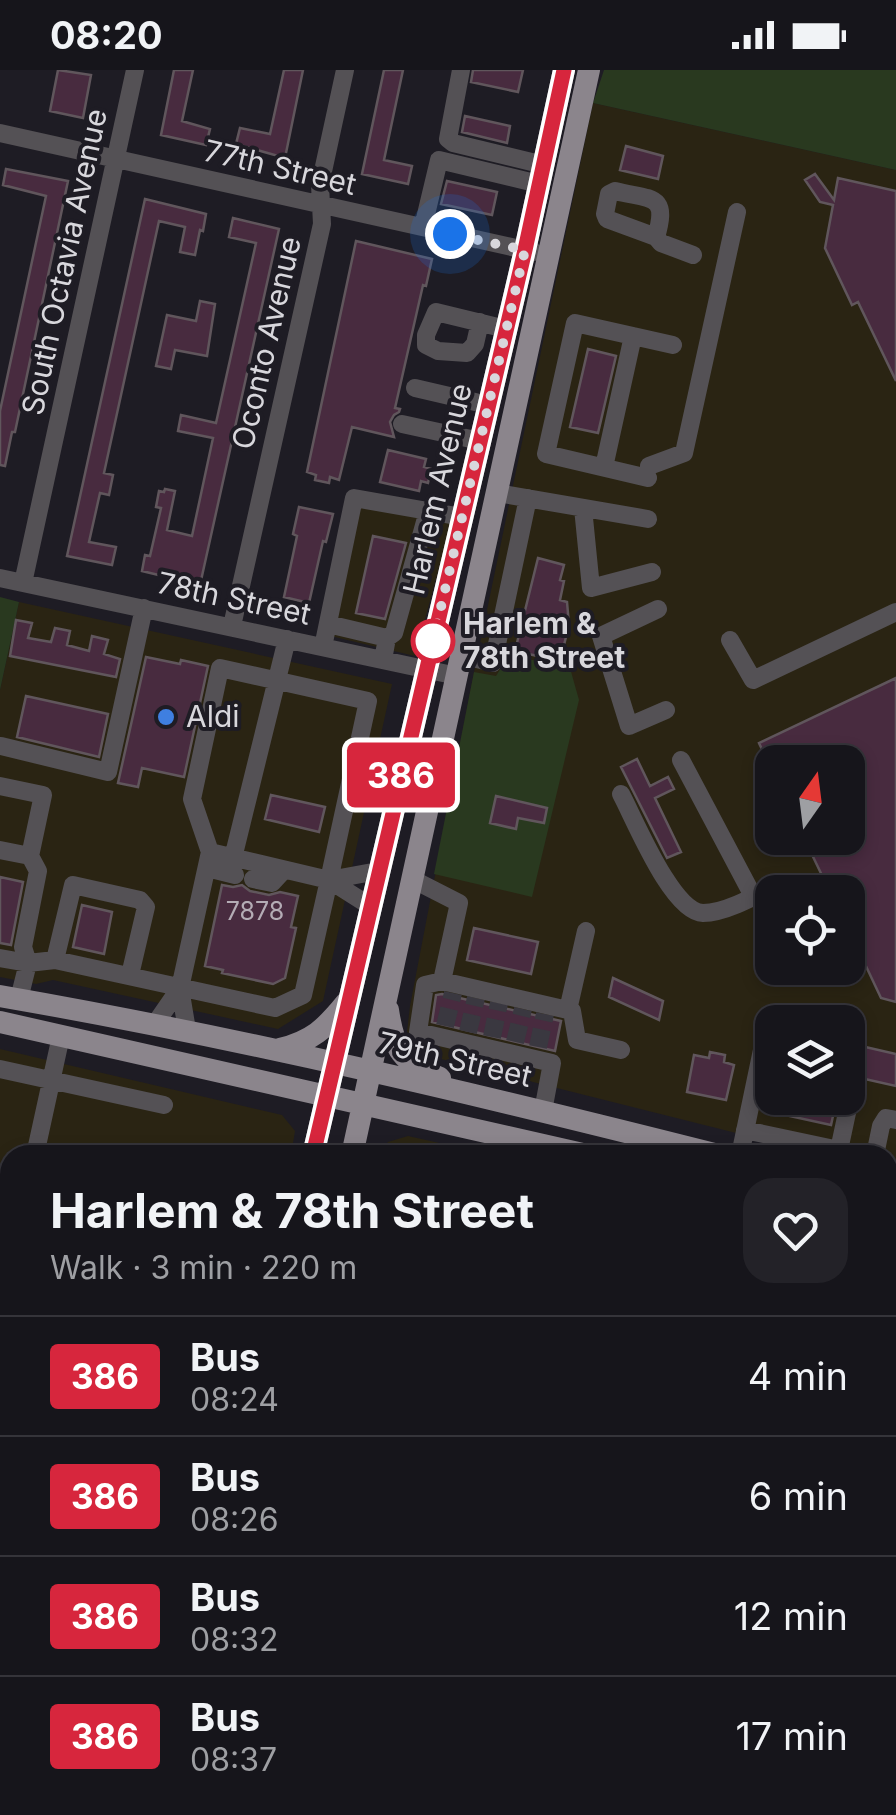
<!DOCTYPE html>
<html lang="en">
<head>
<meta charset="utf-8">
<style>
  :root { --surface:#16151b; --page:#232228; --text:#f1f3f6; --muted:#9e9fa3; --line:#35343a }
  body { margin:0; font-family:Inter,sans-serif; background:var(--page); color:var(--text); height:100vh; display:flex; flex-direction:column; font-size:38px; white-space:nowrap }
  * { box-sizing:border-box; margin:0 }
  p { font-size:32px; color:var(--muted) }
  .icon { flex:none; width:55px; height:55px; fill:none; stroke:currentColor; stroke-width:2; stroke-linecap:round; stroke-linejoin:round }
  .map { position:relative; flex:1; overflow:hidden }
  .drawer { position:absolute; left:0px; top:1075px; width:898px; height:670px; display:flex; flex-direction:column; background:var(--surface); border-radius:30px 30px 0 0; box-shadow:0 5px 15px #0003,0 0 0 2px var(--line) }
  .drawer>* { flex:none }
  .badge { padding:0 20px; border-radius:8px; font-size:35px; line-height:65px }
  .needle { width:65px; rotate:14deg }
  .fabs { position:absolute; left:755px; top:675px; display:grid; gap:20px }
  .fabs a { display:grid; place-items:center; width:110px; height:110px; border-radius:20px; background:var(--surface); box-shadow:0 5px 15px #0003,0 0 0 2px var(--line); font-size:50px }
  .you { position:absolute; width:50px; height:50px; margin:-25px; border:8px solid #fff; border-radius:50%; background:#1a73e8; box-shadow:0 0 0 15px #1a73e833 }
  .map>.badge { position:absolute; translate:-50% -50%; box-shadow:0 0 0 5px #fff }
  .round { display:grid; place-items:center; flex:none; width:105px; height:105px; border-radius:30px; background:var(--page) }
  .summary { display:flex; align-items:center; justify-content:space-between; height:170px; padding:0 50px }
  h1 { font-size:48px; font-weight:700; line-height:75px }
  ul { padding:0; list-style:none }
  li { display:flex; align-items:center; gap:30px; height:120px; padding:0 50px; border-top:2px solid var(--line) }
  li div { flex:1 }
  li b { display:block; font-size:38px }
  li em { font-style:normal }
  li .badge { min-width:110px; font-weight:700; text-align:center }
  .status { display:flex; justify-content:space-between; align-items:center; height:70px; padding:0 50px; background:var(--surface); direction:ltr }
  .status svg { height:28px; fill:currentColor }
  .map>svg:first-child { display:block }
  .commercial { fill:#2a2413; fill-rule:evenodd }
  .green { fill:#29391f }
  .building { fill:#482b3f; stroke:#60565c; stroke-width:2.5 }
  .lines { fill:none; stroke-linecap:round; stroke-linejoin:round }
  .minor-tunnel { stroke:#3a3840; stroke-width:18; stroke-dasharray:18 9; stroke-linecap:butt }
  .minor { stroke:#545155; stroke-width:18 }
  .major { stroke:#8b858c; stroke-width:22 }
  .line-casing { stroke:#fff; stroke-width:22 }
  .line { stroke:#d7263d; stroke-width:15 }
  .walk { stroke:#d8d7dc; stroke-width:10; stroke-dasharray:0 18 }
  .stop-dot { fill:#fff; stroke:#d7263d; stroke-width:5 }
  .shop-dot { fill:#3f7fe0; stroke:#1e1c24; stroke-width:4 }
  .labels { text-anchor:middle; stroke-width:8; stroke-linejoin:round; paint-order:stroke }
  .number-label { font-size:25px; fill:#b4acb5 }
  .street-label { font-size:30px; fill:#d8d7dc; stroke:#1e1c24 }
  .stop-label { font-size:30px; font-weight:bold; fill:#d8d7dc; stroke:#1e1c24; text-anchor:start }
  .poi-label { font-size:30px; fill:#d8d7dc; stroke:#1e1c24; text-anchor:start }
</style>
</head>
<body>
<div class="status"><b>08:20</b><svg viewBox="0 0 49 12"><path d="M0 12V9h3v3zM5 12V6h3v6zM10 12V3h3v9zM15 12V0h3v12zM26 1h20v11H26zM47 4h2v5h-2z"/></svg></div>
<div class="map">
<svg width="896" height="1745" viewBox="0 0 896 1745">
  <rect width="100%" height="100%" fill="#1e1c24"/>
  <path class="commercial" d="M593 33 896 100V1103L888 1101V1085H824L425 985 407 962 410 936 474 602ZM772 692H848V768H772ZM772 822H848V898H772ZM772 952H848V1028H772Z
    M354 422 454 443 415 586 322 564Z
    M19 532 392 614 323 931 278 959 53 910 36 914 0 907V620Z
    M0 979 282 1045 295 1061 291 1085H10V1383L0 1381Z
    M408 1066 493 1085H378L388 1072Z"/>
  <path class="green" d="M604 0H896V100L593 33Z
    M0 527 19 532 0 620Z
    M509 585 570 598 579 630 532 827 434 804 474 602 496 606Z"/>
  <path class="building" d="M58 0 91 5 83 48 50 41Z
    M174 0H193L182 51 210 59 206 75 161 65Z
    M284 0H303L285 88 236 74 240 58 270 64Z
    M384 0H403L384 90 412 96 408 114 362 104Z
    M473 0H523L518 22 471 12Z
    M465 46 510 56 507 73 462 62Z
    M626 76 663 86 658 109 620 100Z
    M6 99 68 111 15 362H12L5 396 0 395V341L46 126 3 115Z
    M815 104 834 130 838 108 896 121V311L858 232 852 235 825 178 833 135 820 132 805 110Z
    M447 111 497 122 492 145 441 134Z
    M145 129 206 144 203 161 200 160 195 185 180 182 185 157 159 151 104 403 113 405 109 425 100 423 89 472 116 477 112 495 67 486Z
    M233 148 279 159 200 515 142 501 145 485 150 486 161 438 156 437 159 421 164 422 165 419 175 421 167 460 192 466 213 368 178 361 181 345 216 353 256 173 229 167Z
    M356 171 432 189 426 216 423 215 395 338 400 339 399 342 394 345 390 352 394 367 352 357 339 410 330 407 329 413 315 410 316 405 307 402Z
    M200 231 215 234 207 286 175 280 171 299 156 296 167 245 196 251Z
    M588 279 616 286 598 363 570 357Z
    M388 380 426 389 424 397 431 399 428 413 421 411 419 421 380 412Z
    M299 437 333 444 326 472 323 471 309 533 284 527 297 466 293 464Z
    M373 466 406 473 385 549 356 543Z
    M538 488 564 495 560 510 564 511 560 530 567 532 569 555 560 591 515 581Z
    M16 550 32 553 28 568 51 572 55 558 70 561 67 575 89 581 92 566 108 570 104 584 120 589 116 607 10 586Z
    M146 587 180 594 181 590 208 596 184 707 142 698 138 717 118 713Z
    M896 608V932L881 928 848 858V822H830L804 768H848V692H768L759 673Z
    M26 626 108 644 99 687 17 667Z
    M637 689 650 716 668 707 674 719 655 728 681 782 667 788 621 697Z
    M271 725 325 737 319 762 265 749Z
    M496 726 547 738 544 753 518 748 516 759 490 753Z
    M0 807 23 812 11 875 0 873Z
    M222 815 233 817 242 815 250 821 269 825 280 822 298 826 291 857 296 858 285 908 273 914 222 903 223 900 205 896Z
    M82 835 112 842 104 884 73 877Z
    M474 858 538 872 531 904 467 890Z
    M613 908 663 931 659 950 609 927Z
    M442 924 561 951 555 981 432 952 436 925Z
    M848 973 896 984V1016L856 1007V1000L848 998Z
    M710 982 725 985 724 992 734 995 726 1030 687 1022 694 985 709 988Z
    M771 997 772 1028H837L831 1055 762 1040Z"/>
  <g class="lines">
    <path class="minor-tunnel" d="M445 956 453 923
      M468 962 476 928
      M492 967 499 933
      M515 972 523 939
      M538 977 545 944"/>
    <path class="minor" d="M461 0 448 69 453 73 544 95
      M0 63 534 182
      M423 157 439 90 539 114
      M656 167 607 149 605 144 609 124 615 121C651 130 669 123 656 167L661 173 693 185
      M480 252 475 274 467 283 438 281 426 275V265L436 242 506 259
      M415 318 488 335
      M402 354 480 371
      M649 396 684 383 737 142
      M604 397 633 266
      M648 408 546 384 575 253 673 275
      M497 423 648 449
      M583 438 591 518 652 502
      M0 508 457 606
      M23 513 135 0
      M658 539 601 566 629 656 666 640
      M328 554 387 568
      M232 556 322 154 320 115 345 0
      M730 570 753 610 896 542
      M323 577 354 428 462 447
      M461 585 493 593 528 428
      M383 590 387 568 394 563 428 441
      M1 676 108 702 144 538
      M681 690 753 826
      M0 716 43 725 30 786 38 801 23 877 28 893 19 929
      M621 724C635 750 672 842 703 843 726 843 757 825 776 815
      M0 780 30 786
      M210 782 192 729 220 598 368 631 329 810
      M233 788 287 569
      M207 798 235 805
      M253 809 272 813 284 800
      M412 809 459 833 442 911 572 941 577 970 621 980
      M370 836 329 810 378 801
      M0 888 28 893 55 890 275 938 303 925 329 810 210 782 180 918
      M55 890 73 815 140 830 146 837 130 905
      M442 911 425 915 418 962 552 993 543 1041
      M568 940 586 861
      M155 954 180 918 187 960
      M0 999 164 1035
      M745 1060 839 1080 851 1024
      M35 1085 61 966
      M740 1085 767 956
      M875 1085 881 1056 886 1048 896 1050
      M0 1347 10 1349
      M0 1393 10 1395
      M0 1462 10 1417
      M888 1606 896 1568
      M155 1735 185 1741
      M244 1745 246 1735
      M285 1745 287 1735
      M418 1745 420 1735
      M636 1745 638 1735
      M857 1745 859 1735"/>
    <path class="major" d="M0 926C242 968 481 1025 718 1085
      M388 940C394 981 402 992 440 1008
      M0 952 587 1085
      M280 979C312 971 325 959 346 933
      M313 1085 525 180 564 0
      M352 1085 589 0
      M888 1135 896 1136
      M184 1745 187 1735
      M207 1745 209 1735"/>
  </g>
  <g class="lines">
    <defs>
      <path id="line" d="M313 1085 525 180 564 0"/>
    </defs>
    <use href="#line" class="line-casing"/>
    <use href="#line" class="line"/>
    <path class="walk" d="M433 571 525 180 450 164"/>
  </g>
  <circle class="stop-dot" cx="433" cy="571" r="20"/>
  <circle class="shop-dot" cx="166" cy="647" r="10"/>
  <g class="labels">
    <g class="number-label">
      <text x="255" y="850">7878</text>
    </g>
    <g class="street-label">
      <text transform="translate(280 98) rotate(13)" y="10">77th Street</text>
      <text transform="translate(65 192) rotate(-78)" y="10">South Octavia Avenue</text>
      <text transform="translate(267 273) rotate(-77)" y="10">Oconto Avenue</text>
      <text transform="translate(438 419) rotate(-77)" y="10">Harlem Avenue</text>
      <text transform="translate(234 529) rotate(12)" y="10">78th Street</text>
      <text transform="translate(455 990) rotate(13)" y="10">79th Street</text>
    </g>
    <g class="stop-label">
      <text x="463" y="564">Harlem &amp;<tspan x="463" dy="34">78th Street</tspan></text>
    </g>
    <g class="poi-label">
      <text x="186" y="657">Aldi</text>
    </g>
  </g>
</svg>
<div class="fabs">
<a><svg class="needle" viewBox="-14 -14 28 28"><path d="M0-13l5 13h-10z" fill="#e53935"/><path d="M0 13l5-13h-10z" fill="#9e9fa3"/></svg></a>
<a><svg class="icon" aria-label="locate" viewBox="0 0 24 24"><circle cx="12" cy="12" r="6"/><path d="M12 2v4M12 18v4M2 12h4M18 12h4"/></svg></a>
<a><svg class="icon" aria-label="layers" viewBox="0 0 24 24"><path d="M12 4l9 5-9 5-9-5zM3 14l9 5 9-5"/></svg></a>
</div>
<div class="you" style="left:450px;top:164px"></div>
<b class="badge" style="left:401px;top:705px;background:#d7263d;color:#fff">386</b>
<section class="drawer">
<div class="summary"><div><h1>Harlem &amp; 78th Street</h1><p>Walk · 3 min · 220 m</p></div><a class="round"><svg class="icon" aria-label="heart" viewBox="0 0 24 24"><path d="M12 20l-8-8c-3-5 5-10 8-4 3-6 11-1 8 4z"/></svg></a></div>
<ul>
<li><span class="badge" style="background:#d7263d;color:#fff">386</span><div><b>Bus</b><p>08:24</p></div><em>4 min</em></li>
<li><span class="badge" style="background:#d7263d;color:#fff">386</span><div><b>Bus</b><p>08:26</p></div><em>6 min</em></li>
<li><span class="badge" style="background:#d7263d;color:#fff">386</span><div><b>Bus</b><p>08:32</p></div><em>12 min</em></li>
<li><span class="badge" style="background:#d7263d;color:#fff">386</span><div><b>Bus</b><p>08:37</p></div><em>17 min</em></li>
</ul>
</section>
</div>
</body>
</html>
